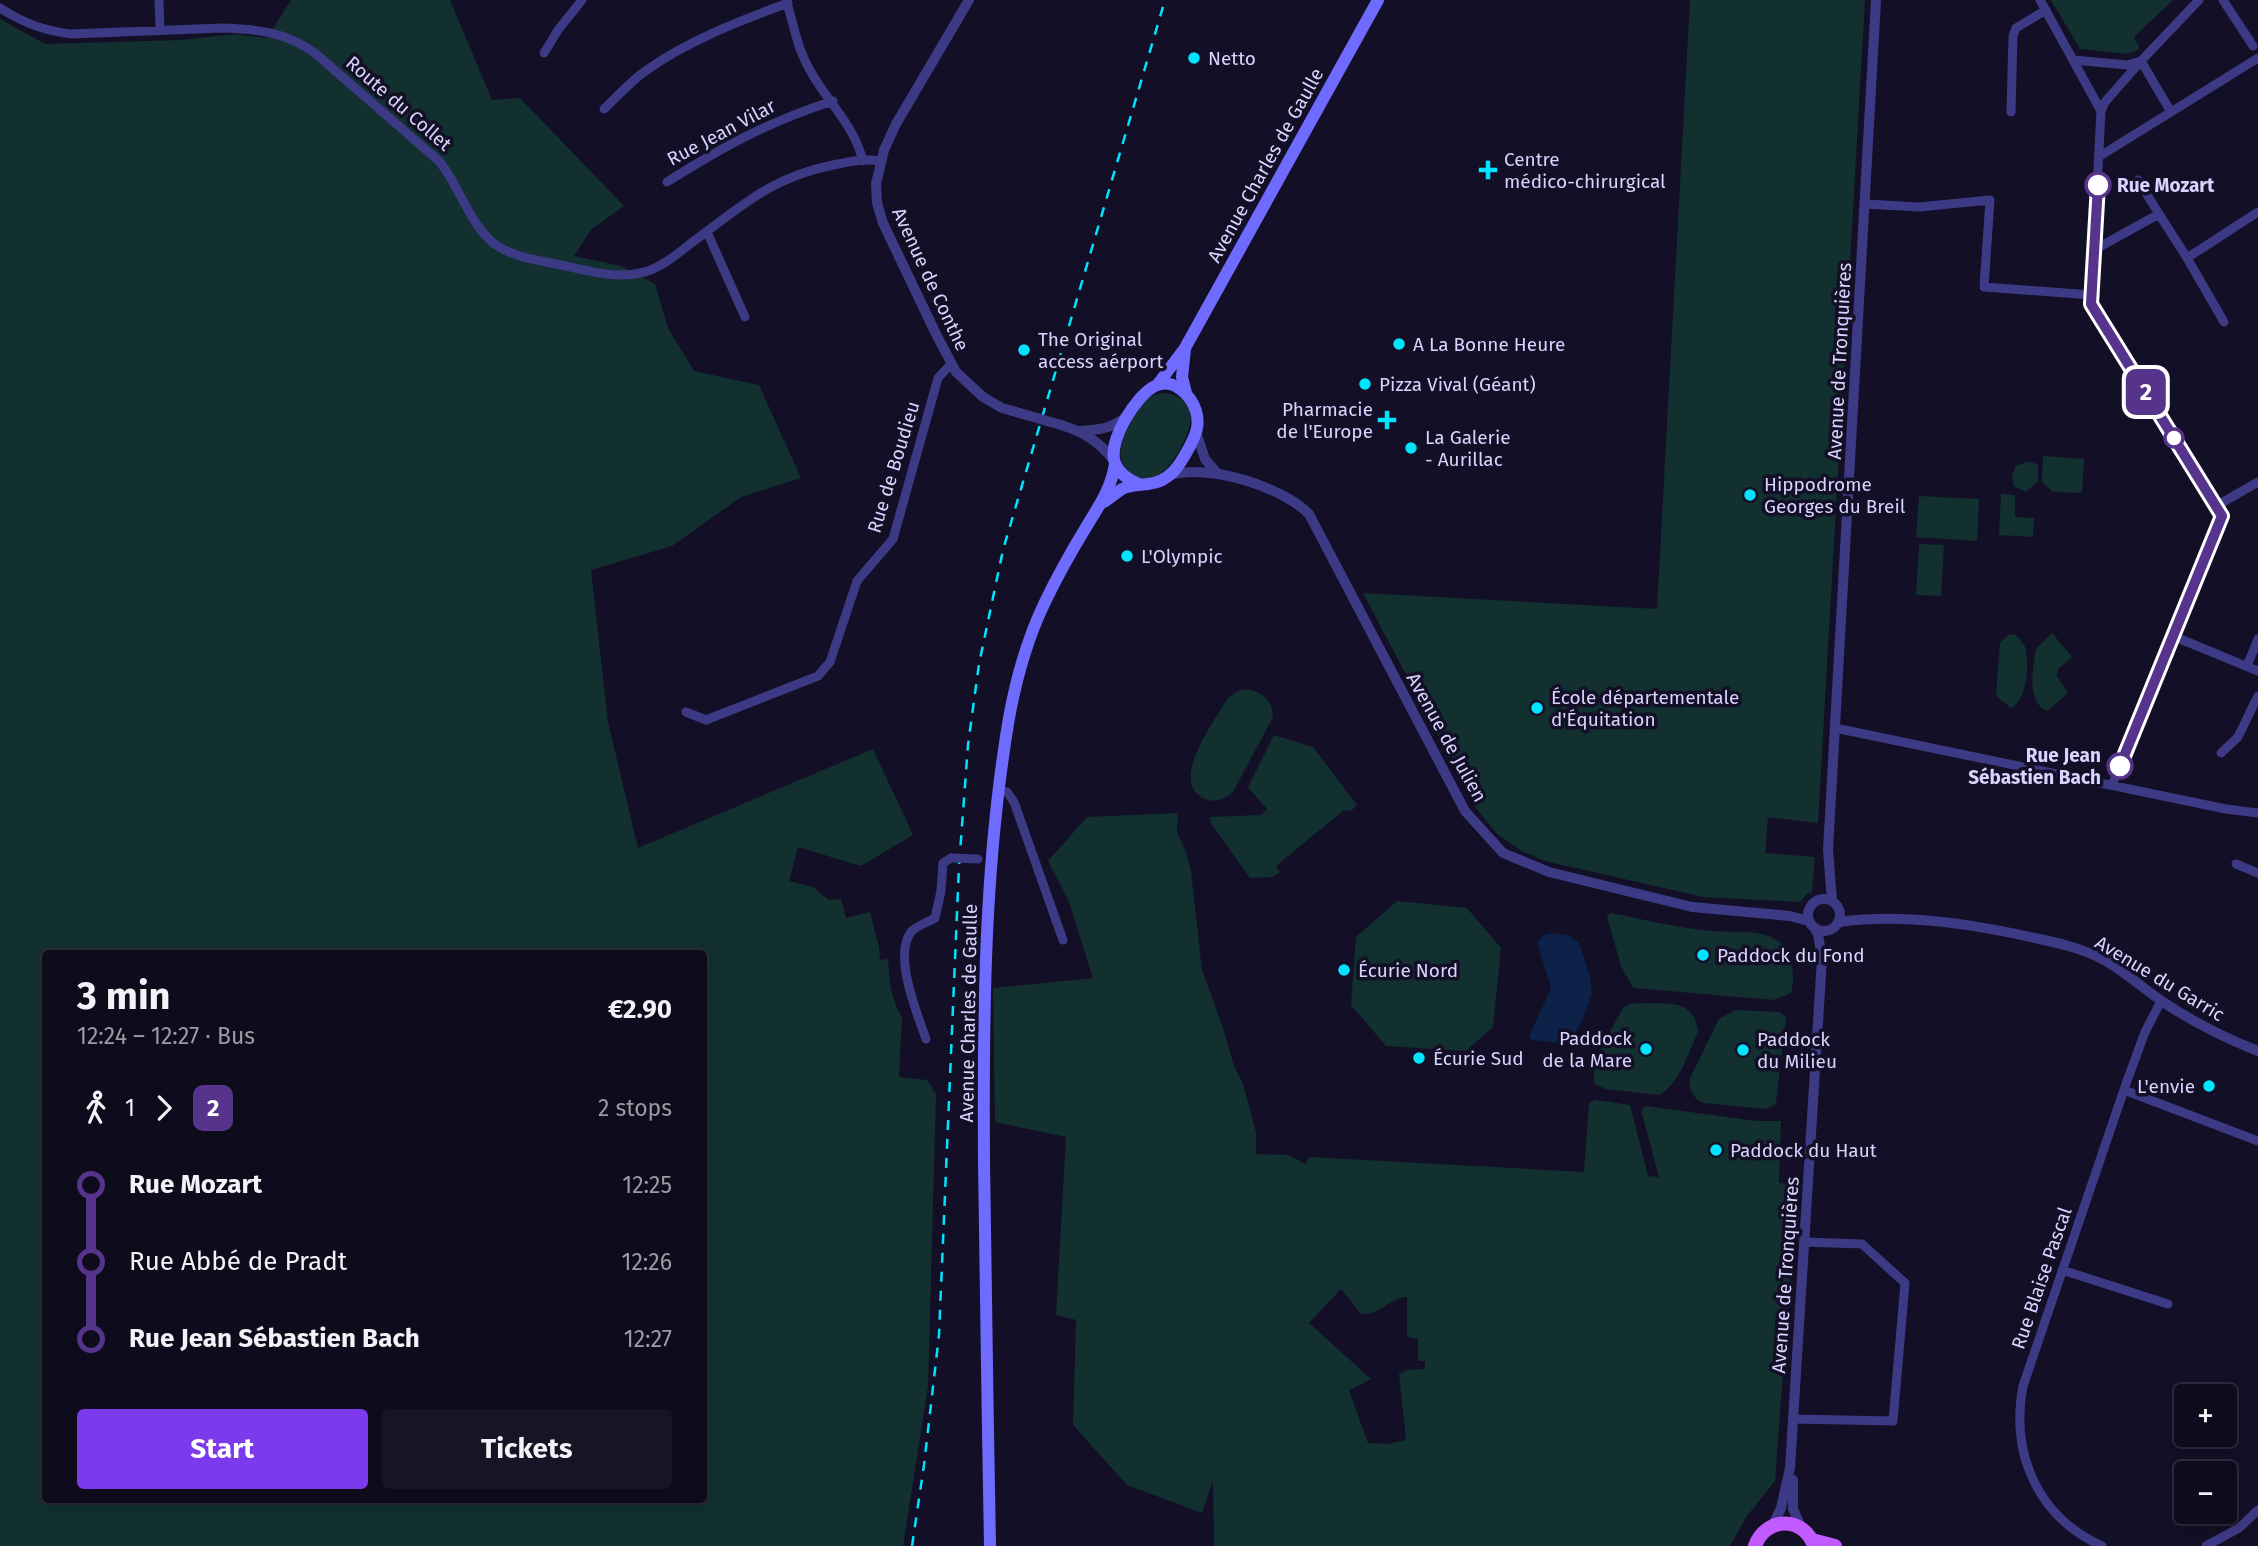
<!DOCTYPE html>
<html lang="en">
<head>
<meta charset="utf-8">
<style>
  :root { --surface:#0e0b1c; --page:#171425; --text:#f1f3f6; --muted:#9b9ba3; --line:#2e2b3b; --accent:#7c3aed }
  body { margin:0; font-family:"Fira Sans",sans-serif; background:var(--page); color:var(--text); height:100vh; display:flex; flex-direction:column; font-size:26px; white-space:nowrap }
  * { box-sizing:border-box; margin:0 }
  p { font-size:23px; color:var(--muted) }
  .icon { flex:none; width:38px; height:38px; fill:none; stroke:currentColor; stroke-width:2; stroke-linecap:round; stroke-linejoin:round }
  .map { position:relative; flex:1; overflow:hidden }
  .details { position:absolute; left:42px; top:950px; width:665px; height:553px; display:flex; flex-direction:column; background:var(--surface); border-radius:7px; box-shadow:0 4px 10px #0003,0 0 0 2px var(--line) }
  .details>* { flex:none }
  .badge { padding:0 14px; border-radius:10px; font-size:24px; line-height:46px }
  .tools { position:absolute; left:2174px; top:1384px; display:grid; gap:14px }
  .tools a { display:grid; place-items:center; width:63px; height:63px; border-radius:7px; background:var(--surface); box-shadow:0 4px 10px #0003,0 0 0 2px var(--line); font-size:35px }
  .map>.badge { position:absolute; translate:-50% -50%; box-shadow:0 0 0 4px #fff }
  .legs { display:flex; align-items:center; gap:10px; height:77px; padding:0 35px; font-size:23px }
  .legs p { margin-inline-start:auto }
  .summary { display:flex; align-items:center; justify-content:space-between; height:119px; padding:0 35px }
  h1 { font-size:38px; font-weight:700; line-height:52px }
  .primary-button { display:flex; gap:14px; margin-top:auto; padding:14px 35px }
  .primary-button a { flex:1; height:80px; border-radius:7px; background:var(--accent); color:#fff; font-size:28px; font-weight:700; line-height:80px; text-align:center }
  .primary-button a+a { background:var(--page); color:var(--text) }
  ul { padding:0 35px; list-style:none }
  li { display:flex; align-items:center; gap:24px; height:77px; font-size:26px }
  li i { display:grid; place-items:center; width:10px; height:100%; margin:0 9px; background:currentColor }
  li i::after { content:''; width:18px; height:18px; margin:-9px; border:5px solid; border-radius:50%; background:var(--surface) }
  li p { margin-inline-start:auto }
  li:first-child i { background:linear-gradient(#0000 50%,currentColor 0) }
  li:last-child i { background:linear-gradient(currentColor 50%,#0000 0) }
  .map>svg:first-child { display:block }
  .green { fill:#12302f; fill-rule:evenodd }
  .water { fill:#0c2248 }
  .lines { fill:none; stroke-linecap:round; stroke-linejoin:round }
  .minor { stroke:#3d3a85; stroke-width:9 }
  .tertiary { stroke:#3d3a85; stroke-width:10 }
  .secondary { stroke:#6f6bff; stroke-width:12 }
  .primary { stroke:#c25bff; stroke-width:14 }
  .rail { stroke:#00e5ff; stroke-width:2.5; stroke-dasharray:10 9; stroke-linecap:butt }
  .minor-bridge { stroke:#3d3a85; stroke-width:9 }
  .tertiary-bridge { stroke:#3d3a85; stroke-width:10 }
  .line-1-casing { stroke:#fff; stroke-width:16 }
  .line-1 { stroke:#56348b; stroke-width:10 }
  .poi-dot { fill:#00e5ff; stroke:#130f26; stroke-width:2.5 }
  .stop-1-dot { fill:#fff; stroke:#56348b; stroke-width:3.5 }
  .labels { text-anchor:middle; stroke-width:7; stroke-linejoin:round; paint-order:stroke }
  .poi-label { font-size:19px; fill:#d9d4ff; stroke:#130f26; text-anchor:start }
  .street-label { font-size:19px; fill:#d9d4ff; stroke:#130f26 }
  .stop-label { font-size:19px; font-weight:bold; fill:#d9d4ff; stroke:#130f26; text-anchor:start }
</style>
</head>
<body>
<div class="map">
<svg width="2258" height="1546" viewBox="0 0 2258 1546">
  <rect width="100%" height="100%" fill="#130f26"/>
  <path class="green" d="M291 0H450L492 100 520 98 624 206 591 230 574 256 621 266 655 284 668 328 694 371 759 385 801 478 741 497 672 546 591 570 608 722 638 848 873 749 913 835 861 866 798 847 789 881 813 887 829 900 841 899 846 918 870 912 879 947 880 960 888 959C889 980 891 1000 902 1017L899 1077 927 1080 936 1094 928 1387 903 1546H0V19L45 44 181 40 235 34 267 38ZM46 954H704V1500H46Z
    M1690 0H1865L1818 823 1768 817 1765 853 1815 857 1812 892 1807 894 1800 902 1703 897 1545 861 1522 851 1507 841 1496 833 1476 808 1363 593 1657 609Z
    M2051 0H2173L2134 37 2140 49 2128 54 2080 49Z
    M1166 393C1199 399 1193 425 1181 447 1171 464 1156 490 1133 474 1110 459 1124 435 1134 417 1138 411 1140 404 1146 400 1152 395 1159 393 1166 393Z
    M2043 456 2084 459 2082 493 2053 492 2042 482Z
    M2027 462 2038 464V481L2026 492 2014 486 2012 475 2016 466Z
    M2001 494 2015 495V517L2034 518 2033 537 1999 535Z
    M1919 496 1979 499 1977 541 1916 537Z
    M1919 544 1944 545 1941 596 1916 595Z
    M2052 633 2072 657 2058 669 2057 676 2068 693 2047 711C2026 702 2033 668 2036 649Z
    M2010 634 2016 635C2020 640 2025 644 2026 650 2029 666 2027 701 2011 708L1996 696 2000 642Z
    M1244 689C1261 690 1273 700 1273 717L1233 792C1224 799 1215 804 1203 798 1169 780 1215 721 1227 699L1236 692Z
    M1274 735 1313 747 1357 805 1351 811 1344 810 1276 866 1280 872 1273 877 1250 878 1211 823 1210 817 1261 815 1267 809 1248 787Z
    M1178 813 1177 832 1187 855 1191 871 1202 970 1223 1028 1234 1066 1243 1084 1256 1132V1154L1289 1155 1305 1164 1309 1157 1584 1172 1589 1103 1595 1100 1630 1105 1648 1176 1659 1177 1641 1110 1646 1106 1756 1121H1781L1779 1183 1797 1185 1775 1481 1747 1516 1730 1546H1214L1213 1481 1202 1513 1127 1485 1073 1425 1076 1320 1056 1315 1066 1137 995 1122 993 988 1093 978 1069 902 1048 861 1087 817ZM1341 1289 1361 1314C1379 1316 1390 1297 1407 1297V1337L1418 1339V1361H1425V1369L1407 1370 1399 1374 1406 1440 1387 1444 1368 1443 1349 1390 1371 1379 1309 1323Z
    M1397 901 1467 908 1501 948 1493 1027 1466 1051 1386 1046 1351 1005 1356 937Z
    M1610 913C1643 919 1677 928 1711 931 1731 933 1758 929 1775 939 1792 949 1796 976 1791 993L1774 1000 1633 988 1621 966 1607 917Z
    M1641 1003C1667 1004 1695 998 1698 1032 1688 1053 1680 1084 1659 1095L1606 1089 1595 1084C1588 1065 1614 1026 1623 1008L1629 1004Z
    M1735 1010 1780 1012 1786 1017 1776 1104 1765 1109 1704 1103C1693 1098 1688 1089 1690 1078L1719 1019Z"/>
  <path class="water" d="M1552 933 1570 936 1579 943 1590 977 1592 993 1582 1021 1571 1041 1565 1043 1532 1040 1529 1037 1551 988 1537 942 1544 935Z"/>
  <g class="lines">
    <path class="minor" d="M159 0 160 30
      M786 0C794 25 797 49 811 72 829 104 853 123 863 161
      M2040 0 2101 111 2091 304 2222 516 2112 785
      M2223 0 2253 46
      M0 8C23 23 44 31 71 34L222 28C257 29 287 32 316 54L439 161C459 185 467 219 491 241 509 257 538 260 561 265 586 270 614 279 640 273 658 270 676 255 690 244 741 207 769 178 833 165 848 162 865 158 880 161
      M544 53 558 30 582 0
      M2074 60 2127 65 2141 61 2171 112
      M604 109C617 97 630 82 644 72 687 41 739 21 788 3
      M2101 111 2105 102 2141 61 2199 0
      M2011 112 2013 36 2016 28 2046 10
      M2100 156 2258 58
      M2138 180 2159 214
      M667 182C724 146 768 122 833 101
      M1865 204 1919 207 1990 200 1984 287 2092 295
      M707 232 745 317
      M2094 250 2159 214 2187 258 2258 212
      M2187 258 2224 322
      M2216 506 2258 482
      M2173 636 2258 671
      M2247 666 2258 639
      M686 712 706 720 818 676 830 662 857 581 893 539 938 378 951 364
      M1835 728 2226 809 2258 813
      M2221 753 2238 737 2258 696
      M1000 791 1007 792 1014 802 1063 940
      M2236 864 2258 873
      M926 1039C917 1013 893 956 911 932 916 926 928 922 935 918L941 891 943 863 951 858
      M2124 1090 2258 1141
      M2062 1270 2168 1304
      M1793 1419 1893 1421 1905 1283 1862 1244 1804 1242
      M2102 1546C2038 1517 2010 1454 2023 1386L2127 1081 2145 1032 2161 1001
      M2206 1546 2239 1528 2258 1510"/>
    <path class="tertiary" d="M969 0 896 124 884 150 876 184 877 203 883 223 936 334 956 372 983 397 1002 408 1030 416
      M1061 425C1084 432 1100 442 1114 461
      M1079 431C1098 430 1111 429 1126 417
      M1196 432 1205 459 1217 473
      M1171 475C1209 464 1281 486 1309 514L1465 811 1503 853 1549 872 1692 907 1790 916 1809 921
      M1808 915a16 16 0 1 1 32 0a16 16 0 1 1-32 0Z
      M1832 901 1828 850 1876 0
      M1839 922C1903 913 1972 924 2035 938 2058 943 2081 948 2102 959 2124 970 2142 988 2163 1002 2193 1022 2225 1038 2258 1051
      M1793 1480V1509L1801 1527
      M1773 1525 1781 1508 1790 1468 1822 959 1818 934 1814 927"/>
    <path class="secondary" d="M1185 349 1182 377 1186 393
      M1158 384 1185 348 1378 0
      M1104 502C1110 498 1116 493 1122 489 1130 485 1139 485 1148 484 1170 482 1180 465 1190 446 1196 434 1200 425 1196 411 1191 395 1173 377 1155 386 1136 395 1107 442 1115 463 1119 474 1129 480 1139 484
      M990 1546C988 1418 985 1290 984 1162 983 1014 984 865 1009 718 1016 680 1028 637 1045 602 1057 577 1071 552 1085 529 1098 507 1111 490 1115 464"/>
    <path class="primary" d="M1812 1540 1835 1546
      M1755 1546C1766 1516 1804 1516 1814 1546"/>
    <path class="rail" d="M912 1546 924 1465 939 1335 959 866 968 745 979 664 1003 550 1165 0"/>
    <path class="minor-bridge" d="M951 858 978 859"/>
    <path class="tertiary-bridge" d="M1030 416 1061 425"/>
  </g>
  <g class="lines">
    <defs>
      <path id="line-1" d="M2098 185 2091 304 2222 516 2120 766"/>
    </defs>
    <use href="#line-1" class="line-1-casing"/>
    <use href="#line-1" class="line-1"/>
  </g>
  <g class="poi-dot">
    <circle cx="1194" cy="58" r="7"/>
    <path d="M1484.5 159.5h7v7h7v7h-7v7h-7v-7h-7v-7h7z"/>
    <circle cx="1399" cy="344" r="7"/>
    <circle cx="1024" cy="350" r="7"/>
    <circle cx="1365" cy="384" r="7"/>
    <path d="M1383.5 409.5h7v7h7v7h-7v7h-7v-7h-7v-7h7z"/>
    <circle cx="1411" cy="448" r="7"/>
    <circle cx="1750" cy="495" r="7"/>
    <circle cx="1127" cy="556" r="7"/>
    <circle cx="1537" cy="708" r="7"/>
    <circle cx="1703" cy="955" r="7"/>
    <circle cx="1344" cy="970" r="7"/>
    <circle cx="1646" cy="1049" r="7"/>
    <circle cx="1743" cy="1050" r="7"/>
    <circle cx="1419" cy="1058" r="7"/>
    <circle cx="2209" cy="1086" r="7"/>
    <circle cx="1716" cy="1150" r="7"/>
  </g>
  <g class="stop-1-dot">
    <circle cx="2098" cy="185" r="12"/>
    <circle cx="2174" cy="438" r="9"/>
    <circle cx="2120" cy="766" r="12"/>
  </g>
  <g class="labels">
    <g class="poi-label">
      <text x="1208" y="65">Netto</text>
      <text x="1504" y="166">Centre<tspan x="1504" dy="22">médico-chirurgical</tspan></text>
      <text x="1038" y="346">The Original<tspan x="1038" dy="22">access aérport</tspan></text>
      <text x="1413" y="351">A La Bonne Heure</text>
      <text x="1379" y="391">Pizza Vival (Géant)</text>
      <text x="1373" y="416" text-anchor="end">Pharmacie<tspan x="1373" dy="22">de l'Europe</tspan></text>
      <text x="1425" y="444">La Galerie<tspan x="1425" dy="22">- Aurillac</tspan></text>
      <text x="1764" y="491">Hippodrome<tspan x="1764" dy="22">Georges du Breil</tspan></text>
      <text x="1141" y="563">L'Olympic</text>
      <text x="1551" y="704">École départementale<tspan x="1551" dy="22">d'Équitation</tspan></text>
      <text x="1717" y="962">Paddock du Fond</text>
      <text x="1358" y="977">Écurie Nord</text>
      <text x="1632" y="1045" text-anchor="end">Paddock<tspan x="1632" dy="22">de la Mare</tspan></text>
      <text x="1757" y="1046">Paddock<tspan x="1757" dy="22">du Milieu</tspan></text>
      <text x="1433" y="1065">Écurie Sud</text>
      <text x="2195" y="1093" text-anchor="end">L'envie</text>
      <text x="1730" y="1157">Paddock du Haut</text>
    </g>
    <g class="street-label">
      <text transform="translate(399 103) rotate(41)" y="7">Route du Collet</text>
      <text transform="translate(721 132) rotate(-28)" y="7">Rue Jean Vilar</text>
      <text transform="translate(1265 165) rotate(-61)" y="7">Avenue Charles de Gaulle</text>
      <text transform="translate(931 279) rotate(65)" y="7">Avenue de Conthe</text>
      <text transform="translate(1839 361) rotate(-87)" y="7">Avenue de Tronquières</text>
      <text transform="translate(893 467) rotate(-73)" y="7">Rue de Boudieu</text>
      <text transform="translate(1447 737) rotate(61)" y="7">Avenue de Julien</text>
      <text transform="translate(2160 978) rotate(31)" y="7">Avenue du Garric</text>
      <text transform="translate(968 1013) rotate(-89)" y="7">Avenue Charles de Gaulle</text>
      <text transform="translate(1785 1275) rotate(-86)" y="7">Avenue de Tronquières</text>
      <text transform="translate(2041 1278) rotate(-71)" y="7">Rue Blaise Pascal</text>
    </g>
    <g class="stop-label">
      <text x="2117" y="192">Rue Mozart</text>
      <text x="2101" y="762" text-anchor="end">Rue Jean<tspan x="2101" dy="22">Sébastien Bach</tspan></text>
    </g>
  </g>
</svg>
<div class="tools">
<a>+</a>
<a>−</a>
</div>
<b class="badge" style="left:2146px;top:392px;background:#56348b;color:#fff">2</b>
<section class="details">
<div class="summary"><div><h1>3 min</h1><p>12:24 – 12:27 · Bus</p></div><b>€2.90</b></div>
<div class="legs"><svg class="icon" aria-label="walk" viewBox="0 0 24 24"><circle cx="13" cy="4" r="2"/><path d="M13 8l-2 6 4 7M11 14l-3 7M7 12l3-4h3l4 4"/></svg>1<svg class="icon" aria-label="forward" viewBox="0 0 24 24"><path d="M9 5l7 7-7 7"/></svg><b class="badge" style="background:#56348b;color:#fff">2</b><p>2 stops</p></div>
<ul>
<li><i style="color:#56348b"></i><b>Rue Mozart</b><p>12:25</p></li>
<li><i style="color:#56348b"></i><span>Rue Abbé de Pradt</span><p>12:26</p></li>
<li><i style="color:#56348b"></i><b>Rue Jean Sébastien Bach</b><p>12:27</p></li>
</ul>
<div class="primary-button"><a>Start</a><a>Tickets</a></div>
</section>
</div>
</body>
</html>
